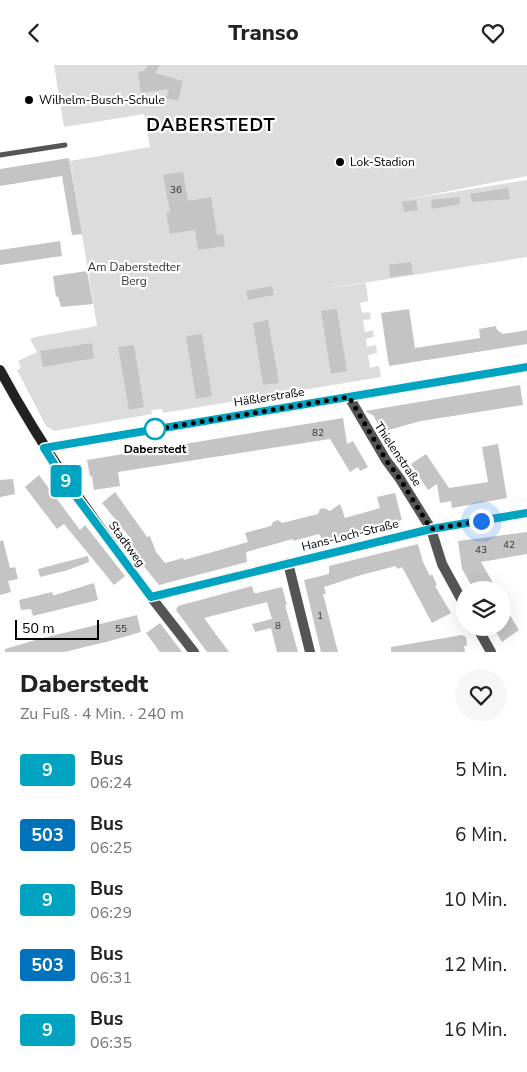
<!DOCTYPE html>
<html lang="de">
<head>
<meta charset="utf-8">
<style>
  :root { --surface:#fff; --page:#f6f6f6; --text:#222; --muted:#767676 }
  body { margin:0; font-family:"Nunito Sans",sans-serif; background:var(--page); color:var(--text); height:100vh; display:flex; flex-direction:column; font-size:19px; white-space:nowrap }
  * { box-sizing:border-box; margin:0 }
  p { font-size:16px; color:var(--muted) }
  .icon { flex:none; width:28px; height:28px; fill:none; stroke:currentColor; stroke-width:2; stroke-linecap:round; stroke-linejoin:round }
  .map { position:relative; height:587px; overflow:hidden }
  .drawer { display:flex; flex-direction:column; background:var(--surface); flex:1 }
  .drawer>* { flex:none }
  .badge { padding:0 10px; border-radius:4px; font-size:18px; line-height:32px }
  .controls { position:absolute; left:456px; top:516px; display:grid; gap:10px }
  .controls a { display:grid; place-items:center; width:55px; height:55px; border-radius:50%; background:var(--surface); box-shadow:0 5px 20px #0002; font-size:25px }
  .scale { position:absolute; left:15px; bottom:12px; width:84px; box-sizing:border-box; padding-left:5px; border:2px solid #000; border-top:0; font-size:14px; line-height:18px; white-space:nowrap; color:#000; -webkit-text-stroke:4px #fff; paint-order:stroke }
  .you { position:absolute; width:25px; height:25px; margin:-12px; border:4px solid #fff; border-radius:50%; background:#1a73e8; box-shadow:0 0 0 8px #1a73e833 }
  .map>.badge { position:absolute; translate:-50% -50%; box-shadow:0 0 0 2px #fff }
  .round { display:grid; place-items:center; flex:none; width:52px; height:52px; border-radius:26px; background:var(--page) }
  .head { display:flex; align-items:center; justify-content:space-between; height:85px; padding:0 20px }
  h1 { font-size:24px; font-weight:800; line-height:38px }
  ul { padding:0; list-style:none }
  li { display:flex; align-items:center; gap:15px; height:65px; padding:0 20px }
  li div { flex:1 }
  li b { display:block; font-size:19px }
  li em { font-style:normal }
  li .badge { min-width:55px; font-weight:700; text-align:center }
  header { display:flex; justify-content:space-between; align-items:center; height:65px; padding:0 20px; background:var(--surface); font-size:22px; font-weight:800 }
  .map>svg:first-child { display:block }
  .green { fill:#dcdcdc }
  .building { fill:#c4c4c4 }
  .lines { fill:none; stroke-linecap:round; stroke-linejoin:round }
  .lane { stroke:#555; stroke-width:5 }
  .street { stroke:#555; stroke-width:10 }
  .secondary { stroke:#222; stroke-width:10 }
  .line-casing { stroke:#fff; stroke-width:11 }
  .line { stroke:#00a4c0; stroke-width:8 }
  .walk { stroke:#000; stroke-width:5; stroke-dasharray:0 9 }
  .poi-dot { fill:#000; stroke:#fff; stroke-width:2 }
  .stop-dot { fill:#fff; stroke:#00a4c0; stroke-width:2.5 }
  .labels { text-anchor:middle; stroke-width:4.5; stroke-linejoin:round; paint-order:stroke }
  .number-label { font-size:10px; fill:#313131 }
  .poi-label { font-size:12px; fill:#000; stroke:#fff; text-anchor:start }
  .park-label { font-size:12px; fill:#333; stroke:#fff }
  .street-label { font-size:12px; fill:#000; stroke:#fff }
  .stop-label { font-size:12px; font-weight:bold; fill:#000; stroke:#fff }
  .district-label { font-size:18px; font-weight:bold; letter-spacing:1px; fill:#000; stroke:#fff }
</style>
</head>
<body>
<header><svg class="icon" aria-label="back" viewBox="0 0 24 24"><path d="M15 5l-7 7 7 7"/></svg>Transo<svg class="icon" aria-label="heart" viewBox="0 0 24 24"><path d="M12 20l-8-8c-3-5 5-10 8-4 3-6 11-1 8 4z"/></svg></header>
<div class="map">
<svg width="527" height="587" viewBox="0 0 527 587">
  <rect width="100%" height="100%" fill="#fff"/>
  <path class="green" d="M54 0H527V111L403 135 527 115V192L318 225 366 218 368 236 360 238 362 248 370 247 371 254 363 255 365 267 373 265 374 272 366 274 367 282 376 280 377 288 368 290 370 303 379 301 381 312 163 348 162 344 151 345 152 349 54 366 46 361 17 305 21 303 18 296 37 287 30 274 35 272 97 261 70 96 150 82 144 49 64 62Z"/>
  <path class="building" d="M148 0H160L155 8 183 16 178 36 166 33 169 24 141 28 138 7 144 6Z
    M69 93 82 169 72 170 62 111 0 121V104Z
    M183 107 188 136 211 132 217 170 223 169 225 181 198 185 195 165 170 169 166 148 170 147 163 110Z
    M508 123 510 134 472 137 470 129Z
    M459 132 460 139 432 144 431 135Z
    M416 135 418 145 404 147 402 137Z
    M60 176 62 191 0 200V185Z
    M411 197 413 209 390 212 389 200Z
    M87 206 93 239 61 242 58 231 56 232 53 211Z
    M272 221 274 230 248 235 246 226Z
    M337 244 347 306 331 309 321 246Z
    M409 244 415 283 480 273 479 264 496 261 497 265 503 269 527 265V279L389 301 381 248Z
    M268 255 279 318 263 320 253 258Z
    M202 269 212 331 196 334 186 271Z
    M92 278 94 293 43 302 40 286Z
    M134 280 144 342 129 345 118 282Z
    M520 320 523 340 421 356 381 367 374 351 365 346Z
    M343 353 347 379 353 376 368 402 360 406 358 402 350 407 330 374 118 407 120 421 94 425 92 411H90L87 395Z
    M498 379 507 433 452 443 451 436 440 438 437 419 428 425 411 399 426 389 449 423 488 417 482 382Z
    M39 410 80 465 85 460 125 511 114 520 64 459 57 464 25 422Z
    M13 414 15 429 0 432V415Z
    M115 427 147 472 150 471 156 487 165 498 183 493 184 495 248 477 245 468 271 461 273 457 278 455 282 458 318 449 320 444 324 443 330 446 340 439 345 453 380 443 377 432 395 428 402 455 323 476 319 469 293 476V474L246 487 247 497 159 520 126 479 132 475 102 438Z
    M527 467V489L481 497 497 525H474L462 504 458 476Z
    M3 475 10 503 15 502 18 514 8 516 11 527 0 530V476Z
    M418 479 423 497 430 511 432 509 437 520 435 521 451 548 432 558 402 502 397 504 396 501 361 510 324 522 326 529H323L338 587H321L304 515 329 509V501Z
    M88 491 89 497 68 505 40 512 38 504Z
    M94 518 98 535 33 551 31 544 21 545 19 535 52 527 53 530H55Z
    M252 521 254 528H257L282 522 287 540H285L298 587H277L271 563 255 567 252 559 272 554 267 537 204 553 229 587H207L176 545 178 541Z
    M502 537 519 565 502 577 493 562H502Z
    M137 550 141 567 110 576 64 587H5V584L39 574Z
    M160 558 182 587H160L146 568Z
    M462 570 466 572 467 581H464L465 587H391V582Z"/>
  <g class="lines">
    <path class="lane" d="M0 90 65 80"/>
    <path class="street" d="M349 332 386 395 400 414 431 464 442 499 465 541
      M288 498 310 587
      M151 532 194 587
      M477 562 491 587"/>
    <path class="secondary" d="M0 305C44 387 96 458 151 532L431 464 527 448
      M45 383 527 302"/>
  </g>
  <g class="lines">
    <defs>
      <path id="line" d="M527 302 44 383 69 422 151 532 431 464 527 448"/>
    </defs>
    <use href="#line" class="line-casing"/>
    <use href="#line" class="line"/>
    <path class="walk" d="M155 364 152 365 349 332 386 395 400 414 431 464 481 456"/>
  </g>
  <g class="poi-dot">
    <circle cx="29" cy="35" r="5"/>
    <circle cx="340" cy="97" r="5"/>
  </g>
  <circle class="stop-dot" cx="155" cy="364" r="10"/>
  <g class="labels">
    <g class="number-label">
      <text x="176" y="128">36</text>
      <text x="318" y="371">82</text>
      <text x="509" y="483">42</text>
      <text x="481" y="488">43</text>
      <text x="320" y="554">1</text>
      <text x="278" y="564">8</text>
      <text x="121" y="567">55</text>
    </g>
    <g class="poi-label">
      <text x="39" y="39">Wilhelm-Busch-Schule</text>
      <text x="350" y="101">Lok-Stadion</text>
    </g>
    <g class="park-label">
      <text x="134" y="206">Am Daberstedter<tspan x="134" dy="14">Berg</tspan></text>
    </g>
    <g class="street-label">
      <text transform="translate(269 332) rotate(-9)" y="4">Häßlerstraße</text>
      <text transform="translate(398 389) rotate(56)" y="4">Thielenstraße</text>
      <text transform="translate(350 470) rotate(-14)" y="4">Hans-Loch-Straße</text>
      <text transform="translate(127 479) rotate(54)" y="4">Stadtweg</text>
    </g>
    <g class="stop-label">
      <text x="155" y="388">Daberstedt</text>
    </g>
    <g class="district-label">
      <text x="211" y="66">DABERSTEDT</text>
    </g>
  </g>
</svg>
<div class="controls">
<a><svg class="icon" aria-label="layers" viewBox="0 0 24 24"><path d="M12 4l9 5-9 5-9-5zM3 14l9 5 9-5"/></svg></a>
</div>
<div class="scale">50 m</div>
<div class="you" style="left:481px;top:456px"></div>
<b class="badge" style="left:66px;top:416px;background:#00a4c0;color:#fff">9</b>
</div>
<section class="drawer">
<div class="head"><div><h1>Daberstedt</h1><p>Zu Fuß · 4 Min. · 240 m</p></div><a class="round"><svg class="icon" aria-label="heart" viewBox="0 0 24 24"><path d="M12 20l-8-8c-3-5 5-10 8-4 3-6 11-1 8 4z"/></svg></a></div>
<ul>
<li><span class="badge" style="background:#00a4c0;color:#fff">9</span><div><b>Bus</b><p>06:24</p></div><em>5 Min.</em></li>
<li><span class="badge" style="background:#0072bc;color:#fff">503</span><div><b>Bus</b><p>06:25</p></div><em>6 Min.</em></li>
<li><span class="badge" style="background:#00a4c0;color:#fff">9</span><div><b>Bus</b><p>06:29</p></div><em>10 Min.</em></li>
<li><span class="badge" style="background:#0072bc;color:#fff">503</span><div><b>Bus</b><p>06:31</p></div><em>12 Min.</em></li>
<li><span class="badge" style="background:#00a4c0;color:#fff">9</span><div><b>Bus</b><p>06:35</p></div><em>16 Min.</em></li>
</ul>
</section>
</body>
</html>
